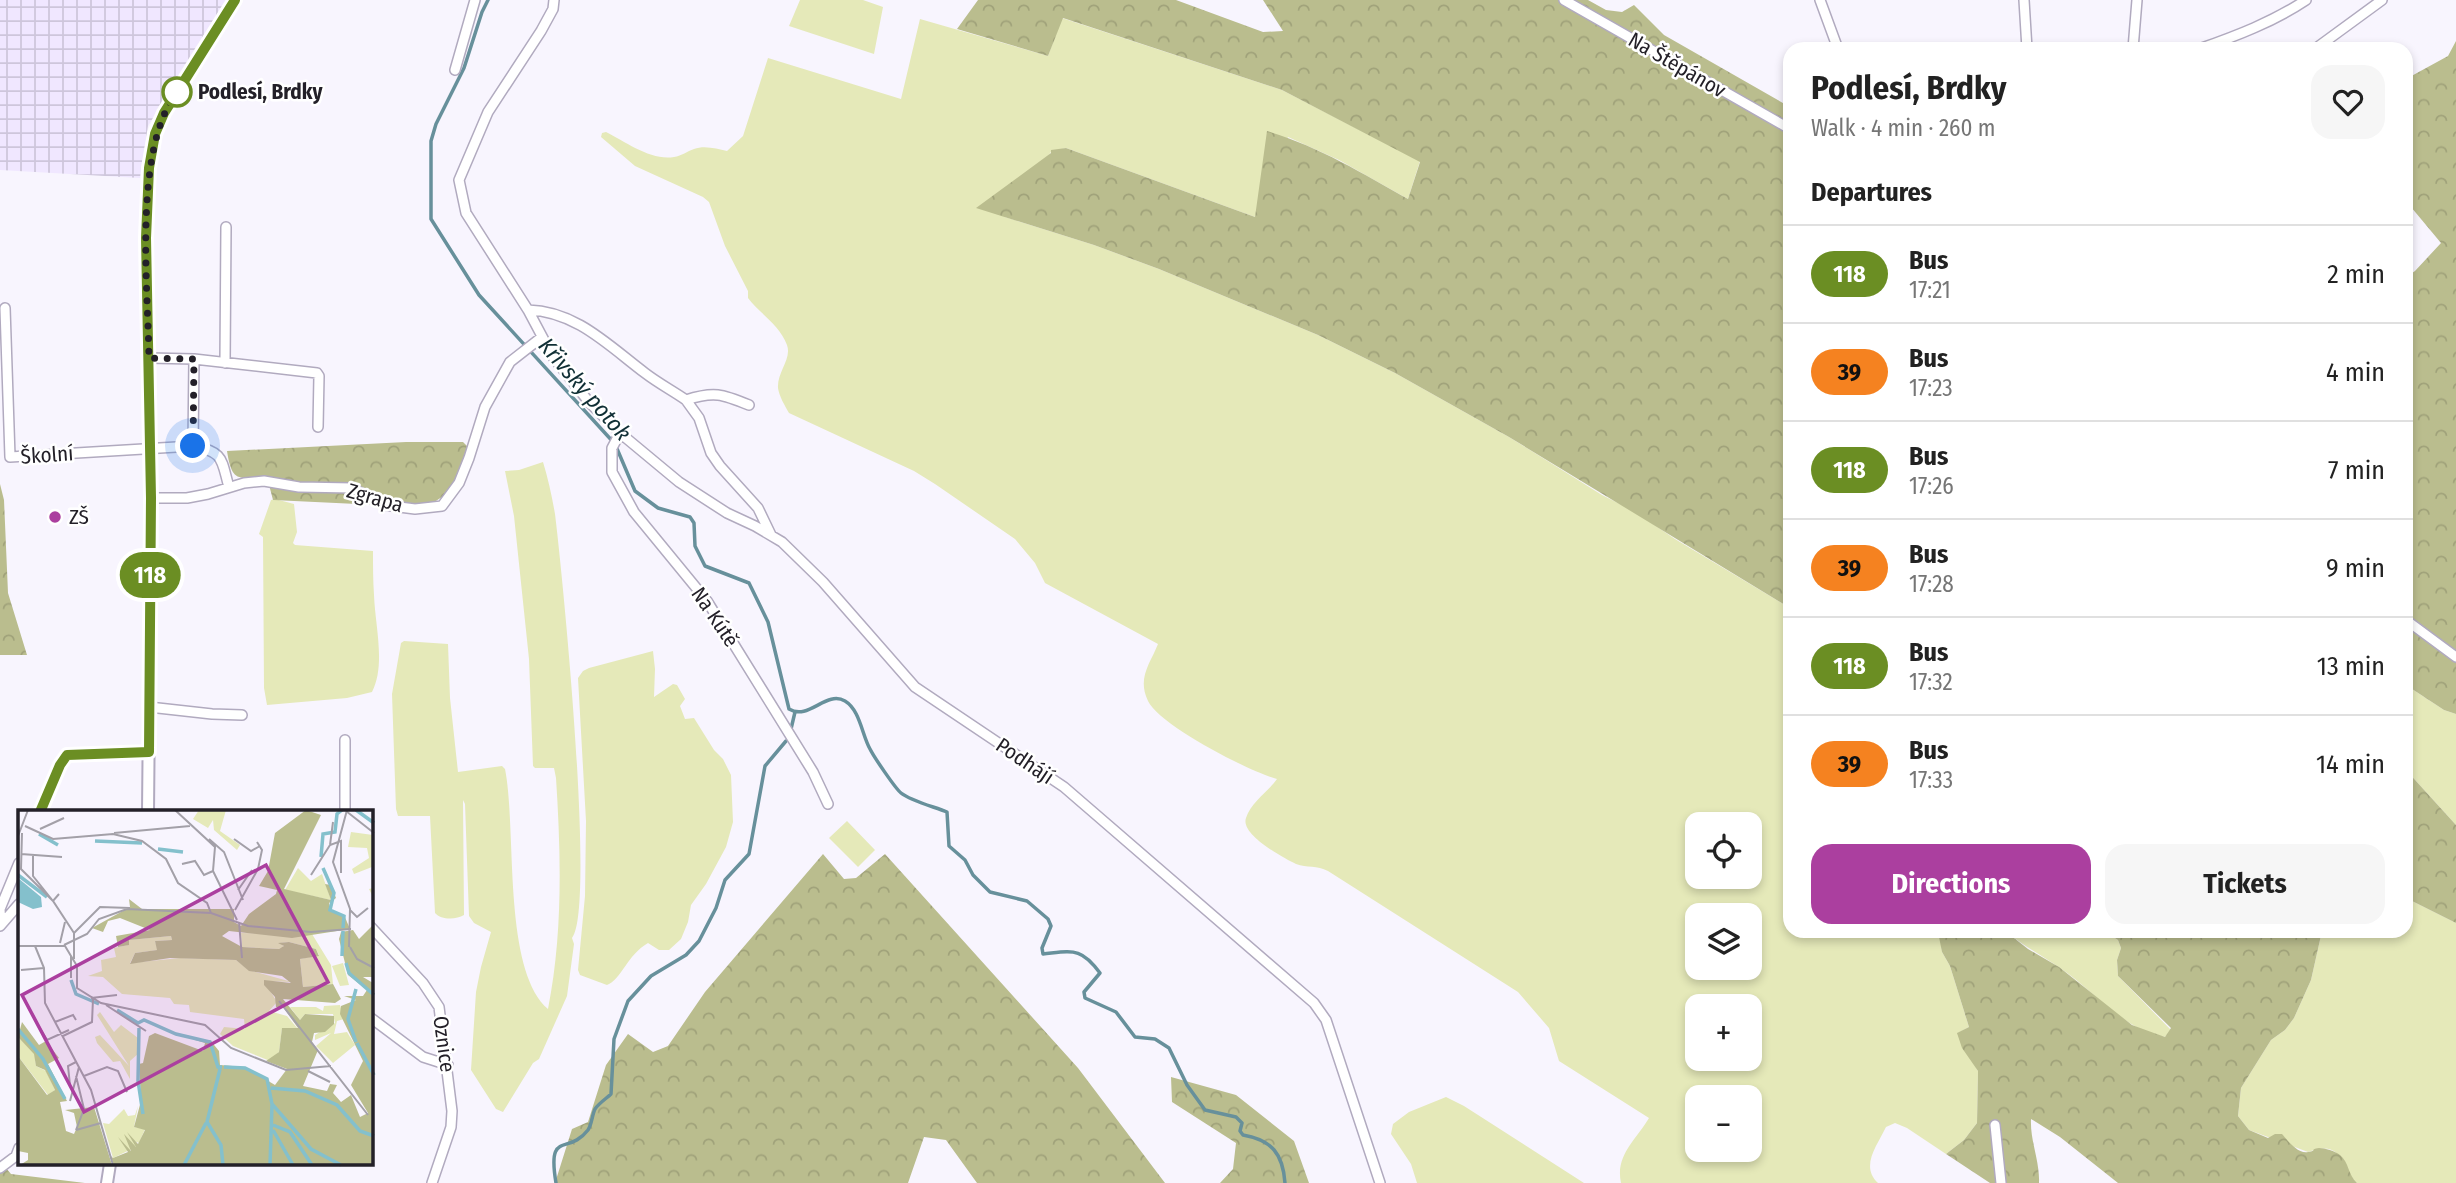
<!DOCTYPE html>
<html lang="en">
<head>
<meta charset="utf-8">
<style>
  :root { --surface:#fff; --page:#f6f6f6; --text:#222; --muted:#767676; --line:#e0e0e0; --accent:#ab3f9f }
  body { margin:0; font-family:"Fira Sans Condensed",sans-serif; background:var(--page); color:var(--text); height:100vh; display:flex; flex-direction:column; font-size:26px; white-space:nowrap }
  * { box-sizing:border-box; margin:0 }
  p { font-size:23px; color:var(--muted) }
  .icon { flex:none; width:38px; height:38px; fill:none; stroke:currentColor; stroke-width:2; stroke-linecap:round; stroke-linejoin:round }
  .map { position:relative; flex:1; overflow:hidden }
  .drawer { position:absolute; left:1783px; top:42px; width:630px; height:896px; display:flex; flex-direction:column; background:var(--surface); border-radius:21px; box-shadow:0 4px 10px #0003 }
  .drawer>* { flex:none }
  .badge { padding:0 14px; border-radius:23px; font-size:24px; line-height:46px }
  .tools { position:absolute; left:1685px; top:812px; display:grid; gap:14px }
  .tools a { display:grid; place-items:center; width:77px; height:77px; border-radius:14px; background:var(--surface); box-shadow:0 4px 10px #0003; font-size:35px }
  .you { position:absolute; width:35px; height:35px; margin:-18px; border:5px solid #fff; border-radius:50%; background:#1a73e8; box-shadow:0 0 0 10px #1a73e833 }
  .map>.badge { position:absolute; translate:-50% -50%; box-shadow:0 0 0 4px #fff }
  h2 { padding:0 28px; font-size:26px; line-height:63px }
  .round { display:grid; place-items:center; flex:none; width:74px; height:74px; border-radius:21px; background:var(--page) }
  .summary { display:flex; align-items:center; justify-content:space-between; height:119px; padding:0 28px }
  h1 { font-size:33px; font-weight:700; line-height:52px }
  .primary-button { display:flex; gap:14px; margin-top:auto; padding:14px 28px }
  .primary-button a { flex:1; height:80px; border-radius:21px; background:var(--accent); color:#fff; font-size:28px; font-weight:700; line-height:80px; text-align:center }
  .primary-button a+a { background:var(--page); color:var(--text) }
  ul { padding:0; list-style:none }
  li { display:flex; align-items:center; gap:21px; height:98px; padding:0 28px; border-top:2px solid var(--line) }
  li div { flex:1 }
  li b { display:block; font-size:26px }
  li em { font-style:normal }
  li .badge { min-width:77px; font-weight:700; text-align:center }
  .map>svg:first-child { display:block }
  .industrial { fill:url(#industrial-grid) }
  .grass { fill:#e5e9b9; fill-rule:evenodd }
  .forest { fill:url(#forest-crowns) }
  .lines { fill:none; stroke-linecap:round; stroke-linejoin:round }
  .stream { stroke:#67909b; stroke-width:3.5 }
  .minor-casing { stroke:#b1aabf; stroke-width:12 }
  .tertiary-casing { stroke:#b1aabf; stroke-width:14 }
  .minor { stroke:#fff; stroke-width:9 }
  .tertiary { stroke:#fff; stroke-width:10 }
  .line-casing { stroke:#fff; stroke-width:16 }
  .line { stroke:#6b8e23; stroke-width:10 }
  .walk { stroke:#232028; stroke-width:7; stroke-dasharray:0 12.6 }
  .stop-dot { fill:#fff; stroke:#6b8e23; stroke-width:3.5 }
  .poi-dot { fill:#ab3f9f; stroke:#fff; stroke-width:2.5 }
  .labels { text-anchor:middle; stroke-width:5; stroke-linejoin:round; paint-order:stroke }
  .street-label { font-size:21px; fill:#232028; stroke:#fff }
  .stop-label { font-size:21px; font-weight:bold; fill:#232028; stroke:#fff; text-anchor:start }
  .poi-label { font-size:21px; fill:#232028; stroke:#fff; text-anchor:start }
  .water-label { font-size:23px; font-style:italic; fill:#102f35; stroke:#fff }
  .inset-river { fill:none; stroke:#84c0cc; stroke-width:3.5 }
  .inset-road { fill:none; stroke:#a3a0a8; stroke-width:2 }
  .view { fill:#ab3f9f; fill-opacity:0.15; stroke:#ab3f9f; stroke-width:3.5 }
  .inset-edge { fill:none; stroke:#232028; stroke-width:3.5 }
</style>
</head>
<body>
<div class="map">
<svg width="2456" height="1183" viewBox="0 0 2456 1183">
  <defs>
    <pattern id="industrial-grid" width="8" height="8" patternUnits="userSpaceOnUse" patternTransform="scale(1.75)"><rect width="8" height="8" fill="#f0e7ff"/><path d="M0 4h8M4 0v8" fill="none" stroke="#cec6db"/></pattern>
    <pattern id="forest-crowns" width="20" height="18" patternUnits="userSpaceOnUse" patternTransform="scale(1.75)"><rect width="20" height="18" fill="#babd8e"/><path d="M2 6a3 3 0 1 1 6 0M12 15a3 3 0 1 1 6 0" fill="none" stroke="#a0a27a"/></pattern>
  </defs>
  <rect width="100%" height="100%" fill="#f8f5fe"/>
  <path class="industrial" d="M0 0H226L148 126 140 178 0 170Z"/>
  <path class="grass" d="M800 0H863L883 7 874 54 789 26Z
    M1062 18 1282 90 1420 161 1408 199 1339 160 1288 137 1255 217 1066 148 1051 152 1005 217 1094 245 1159 269 1318 335 1395 373 1509 437 1602 495 1634 511 1675 539 1790 608V931H1942L1940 933 1942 952 1950 966 1969 1027 1958 1033 1978 1071 1977 1123 1964 1140 1946 1154 1907 1128 1895 1123 1886 1127C1877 1146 1860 1166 1878 1183H1621C1615 1155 1636 1140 1649 1118L1559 1061 1549 1028 1518 992 1328 871C1317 865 1307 868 1296 864 1283 858 1240 834 1246 818 1251 802 1268 792 1277 779 1250 772 1159 725 1148 701 1137 678 1150 664 1158 644L1045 583 1035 563 1015 539 935 484 914 471 789 413C785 406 779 396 778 388 777 372 792 359 787 345 779 324 760 314 748 298V291L725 246 709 202 703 197 635 166 601 137 602 133 606 132C626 142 651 161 674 157 682 156 687 151 694 149 705 145 717 149 727 151L743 136 768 58 901 99 920 19 1048 56ZM1698 824H1750V877H1698ZM1698 915H1750V968H1698ZM1698 1006H1750V1059H1698ZM1698 1097H1750V1150H1698Z
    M543 462C548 478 552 497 555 514 562 569 596 909 572 938L574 944 567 996 539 1059 533 1063 503 1112 496 1109 471 1070 476 992 481 967 491 932 474 923 469 916 465 804 463 800 464 915C456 920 441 920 435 913L430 816H398L396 809 392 694 401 643 404 641 448 644 450 698 458 772 502 766 505 769C517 829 502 969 548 1009 563 934 561 855 556 778L554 768H535L533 766 529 659 514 516 505 471 519 470Z
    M275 499 294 504 297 532 293 543 295 545 373 551C373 566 373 581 374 595 375 625 386 665 372 692L347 698 267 705 264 688 263 537 259 534 271 500Z
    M653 651 655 669 654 697 673 684 677 685 685 699 680 706 685 719 694 718 714 750 723 759 731 775 733 822 726 847 706 884 691 905 688 922 681 939 669 950H659L648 943C627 955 621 980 607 985L580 975 578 970 585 896 586 821 578 678 583 671 589 668Z
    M2406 685 2444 710 2456 714V825L2406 770Z
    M847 821 875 850 858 867 829 838Z
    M2406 898 2456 923V1183H2357C2340 1169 2345 1138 2308 1152L2249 1130 2238 1116 2241 1088 2271 1040 2285 1030 2294 1018 2311 980 2322 931H2406Z
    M2005 931H2104L2118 940 2121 948 2117 960 2118 976 2171 1030 2165 1037C2121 1029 2095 991 2060 968 2041 955 2022 945 2005 931Z
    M1446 1097 1464 1106 1584 1183H1417L1411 1164 1391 1134 1393 1124 1409 1112Z"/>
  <path class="forest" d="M978 0H1176L1263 32 1283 31 1263 0H1588L1606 10 1622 12 1634 5 1664 35 1790 107V608L1509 437 1395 373 1318 335 1159 269 1094 245 976 208 1051 153V150L1066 148 1255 217 1267 131C1318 146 1362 173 1408 199L1420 162 1282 90 1063 18 1048 56 957 29Z
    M2456 41V714L2444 710 2406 685V277L2415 271 2441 243 2406 201V79L2448 56Z
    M406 442H463L467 446C459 475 453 499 420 507L273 500 267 477C237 479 232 482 227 451Z
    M0 484 4 500 8 593 27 655H0Z
    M2406 770 2456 825V923L2406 898Z
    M823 854 844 879 856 878 885 854 1078 1068 1165 1183H977L946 1140 924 1137 908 1183H555L572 1129 588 1122 606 1065 628 1034 653 1052 668 1046 705 992Z
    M1942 931H2005L2028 949 2059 967 2132 1025 2165 1037 2171 1028 2118 976 2117 960 2121 948 2118 940 2104 931H2322L2311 980 2294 1018 2285 1030 2271 1040 2241 1088 2238 1116 2249 1130 2268 1138 2275 1134H2282C2288 1141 2298 1154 2308 1152 2318 1151 2309 1149 2319 1148 2325 1148 2335 1151 2340 1155 2349 1162 2348 1175 2357 1183H2118L2060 1137 2031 1119C2030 1141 2040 1161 2039 1183H1990L1946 1154 1964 1140 1977 1123 1978 1071 1962 1048 1957 1033 1969 1027 1950 966 1942 952 1939 937Z
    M1171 1077 1236 1095 1294 1141 1309 1183H1220L1233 1169 1236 1143 1172 1102Z
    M0 1161 11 1174 85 1183H0Z"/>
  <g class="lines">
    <path class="stream" d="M488 0 482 12 464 68 436 124 431 141V219L479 295 615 444 635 491 658 508 690 517 694 523 695 546 705 566 749 583 768 622 789 709C809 721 826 690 845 701 860 710 862 735 870 749 874 757 895 788 901 793 911 801 935 807 947 812L949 846 965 860 973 875 990 892 1027 901 1048 919 1051 926 1042 948 1043 954C1073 951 1081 947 1100 973L1084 992 1085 998 1116 1012 1135 1037 1155 1039 1169 1048 1187 1085 1205 1110 1236 1117 1242 1123 1240 1131 1243 1135C1272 1140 1283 1154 1285 1183
      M791 729 795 712
      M556 1183C547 1129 568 1156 588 1130 592 1124 592 1115 595 1109 599 1103 607 1098 611 1094L614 1039 628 1001 651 976 686 955 699 941 716 908 725 880 749 854 765 766 786 741"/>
    <defs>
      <path id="minor" d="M554 0 553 9 541 31 488 112 459 180 466 213 528 310 553 357 589 402 620 433 679 482 727 513 755 526 782 542 823 582 915 687 1064 787 1314 1003 1326 1020 1380 1183
        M1564 0 1790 129
        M1820 0 1838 49
        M2024 0 2027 49
        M2133 49 2137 0
        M2199 49C2236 36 2273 22 2306 0
        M2315 49 2382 0
        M455 70 475 0
        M5 308 10 457 193 446C225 452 221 460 229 487
        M528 310C576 311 609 346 645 373 658 383 673 391 686 400 714 391 722 394 749 405
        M149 358 194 359 317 373 319 376 318 427
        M225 363 226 227
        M686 400 699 418 711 453 720 466 758 508 771 535
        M620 433 612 448V472L634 512 707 601 813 772 828 804
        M193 446 194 359
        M151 498H187L208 494 244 483 264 481 299 487 352 488 384 505 415 509 442 506 459 483 469 458 485 407 510 362 542 337
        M2406 620 2456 657
        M149 707 212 714 242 715
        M345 740V812
        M40 812 60 765 67 755 149 752
        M1 925 0 909 19 863
        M0 926 19 904
        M371 927 423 983 439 1007 452 1111 451 1127 432 1183
        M371 1018 423 1057 448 1065
        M1995 1125 2001 1183
        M0 1168 16 1156 19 1148"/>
      <path id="tertiary" d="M148 812 151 498 146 238 149 168 155 134 164 112 235 0
        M107 1183 110 1164"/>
    </defs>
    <use href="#minor" class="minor-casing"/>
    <use href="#tertiary" class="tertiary-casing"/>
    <use href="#minor" class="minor"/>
    <use href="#tertiary" class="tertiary"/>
  </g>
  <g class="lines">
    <defs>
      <path id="line" d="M40 812 60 765 67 755 149 752 151 498 146 238 149 168 155 134 164 113 235 0"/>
    </defs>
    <use href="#line" class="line-casing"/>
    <use href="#line" class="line"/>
    <path class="walk" d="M177 92C133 150 148 286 149 358L194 359 193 446"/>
  </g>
  <circle class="stop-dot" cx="177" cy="92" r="14"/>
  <circle class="poi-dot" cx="55" cy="517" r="7"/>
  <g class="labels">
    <g class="street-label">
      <text transform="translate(1677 65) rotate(30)" y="7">Na Štěpánov</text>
      <text transform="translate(47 455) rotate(-4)" y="7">Školní</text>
      <text transform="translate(375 498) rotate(16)" y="7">Zgrapa</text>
      <text transform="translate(715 617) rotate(56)" y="7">Na Kútě</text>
      <text transform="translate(1025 761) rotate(34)" y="7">Podhájí</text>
      <text transform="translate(444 1044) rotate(82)" y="7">Oznice</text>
    </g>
    <g class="stop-label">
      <text x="198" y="99">Podlesí, Brdky</text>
    </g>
    <g class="poi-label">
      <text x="69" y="524">ZŠ</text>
    </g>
    <g class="water-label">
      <text transform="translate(585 389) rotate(49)" y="8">Křivský potok</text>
    </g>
  </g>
  <g transform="translate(18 810)">
    <rect width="355" height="355" fill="#f8f5fe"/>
    <path d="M181 0H208L202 21 222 35 219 40 196 20 195 10 190 18 175 9ZM333 22 355 25V87L351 79 355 78 354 57 336 64 334 59 351 48 349 38 330 37ZM280 58 293 71 304 64 313 90 267 80ZM223 123 294 124 313 155 315 174 285 177 282 149 301 145 298 139 271 132 263 133 266 137 261 139 224 137ZM153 126 154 130 137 131 140 140 117 143 112 153 162 148 218 150 231 160 274 172 246 171 259 192 251 201 269 206 280 219H264L261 242 252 251 215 236 202 224 206 217 227 219 226 209 172 202 171 195 156 194 152 188 104 184 85 167 70 166 84 161 83 150 98 147 96 138 110 135V130ZM325 153 331 175 322 176 314 156ZM322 195 326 209 319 211 316 224 329 222 337 235 315 253 298 236 313 223 297 230V225L317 213 315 204H287L282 210 272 197H298L305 201 306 196ZM82 202 96 222 103 215 120 228 121 243 112 251V269L102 251 95 252 79 233 77 227 82 225 111 256 79 205ZM0 227 17 244 18 256 28 261 37 280 30 285 0 246ZM120 296 116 317 127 319 121 333 116 331 118 337 95 348 85 313 91 314 106 299 110 306 117 305Z" fill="#e5e9b9"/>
    <path d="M288 0 303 5 266 79 313 90 307 74 313 75 318 88 311 93 313 101 326 105 332 119 274 128 211 121 204 126 224 137 261 139 266 136 260 133 271 132 298 139 301 146 282 149 285 177 315 174 323 189 317 193 265 189 282 210 287 204 316 206V214L307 222 296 223 294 232 300 240 285 276 309 281 312 274 319 275 315 283 323 292 333 285 342 307 350 303 333 275 345 251 322 204 323 196 338 190 326 186H345L349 180 330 165 321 129 323 122 335 120 341 129 355 115V167H345L355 173V355H96L92 345 95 348 110 342 100 327 113 341 106 324 118 337 109 322 120 334 127 320 116 317 123 291 121 254 125 253 131 226 137 223 185 241 187 233 177 230H192L201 241 202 255 227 257 257 275 269 259 248 251 261 242 264 218H280L265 197H258L257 187 246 175V170L273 173 264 166 231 161 218 150 152 148 112 154 117 143 139 140 137 131 154 130 153 126 111 130V135L100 137 98 126 132 120 102 108 90 111 85 122 74 118 112 97 111 89 124 99H216V112L223 116 231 104 258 84 259 80 241 76 250 61 257 23ZM4 212 21 235 28 231 41 248 30 254 49 291 42 292 48 321 56 324 59 317 56 303 47 300 76 297 94 355H2L10 350V343L0 341V246L29 285 37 280 27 260 18 256 16 244 0 227Z" fill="#babd8e"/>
    <path d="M0 68 23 87 24 97 15 99 0 92Z" fill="#84c0cc"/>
    <path class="inset-river" d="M338 0 356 13M21 24 40 35M77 31 124 33M140 39 165 42M303 47 305 24 317 22 319 4 324 0M305 58 316 83 312 100 326 106 325 118M0 65 29 87M324 146 325 121M328 153 331 163 356 185M53 170 58 184 81 194M338 179 330 209 338 232M99 200 120 213 126 210 158 224 192 232 200 257H204M121 218 120 271 125 304M0 219 25 249 47 289M339 233 356 265M206 257 227 258 249 269 254 294 293 339 323 355M202 259 189 312 203 335 205 355M253 278 287 281 319 295 342 321 356 326M255 315 272 322 294 355M255 320 275 355M166 355 188 313M252 355 254 295"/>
    <path class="inset-road" d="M13 0H43M157 0 197 37 195 61 219 110M329 0 315 52 332 99 331 137M328 1 356 23M7 16 35 29 95 24 124 31 148 49 160 73 189 93 193 103M22 19 46 8M4 23 3 59 35 91 56 123V149M96 23 172 16M0 26 10 0M191 29 206 42 225 90M216 29 233 41 242 36M312 35 315 12M3 44 44 47M15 45V66L35 91 41 84M164 54 177 51 186 65 195 61M293 65 312 35 323 31V63M220 80 234 60M217 100 240 59 244 40 239 32M332 100 339 107 350 98M221 112 224 148M56 123 82 97 112 98M42 133 47 112M46 135 69 124 81 109 109 99 193 103 230 116 293 122 333 119M0 136H47L59 156V178L83 193 187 215 213 238 268 260 313 256M17 136 26 158 27 193 73 280 95 355M332 137 339 149 356 158M3 160 26 158M53 168V146M73 188 99 185M261 191 350 305M88 195 128 221M37 212 55 205 58 210M20 215 29 230 51 220M45 226 74 212 75 189M290 261 312 272M66 266 89 257 100 261 109 282M52 275 50 256 58 252M52 291 61 257M58 320 66 299 58 266M58 320 83 313"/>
    <path class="view" d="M248 55 310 172 66 302 4 185Z"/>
    <rect width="355" height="355" class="inset-edge"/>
  </g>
</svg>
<div class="tools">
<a><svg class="icon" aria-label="locate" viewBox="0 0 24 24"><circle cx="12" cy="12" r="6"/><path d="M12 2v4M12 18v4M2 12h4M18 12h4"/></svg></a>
<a><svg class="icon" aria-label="layers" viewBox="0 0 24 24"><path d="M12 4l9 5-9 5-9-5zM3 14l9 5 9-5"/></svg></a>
<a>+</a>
<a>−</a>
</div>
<div class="you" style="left:193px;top:446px"></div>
<b class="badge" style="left:150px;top:575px;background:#6b8e23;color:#fff">118</b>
<section class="drawer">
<div class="summary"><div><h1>Podlesí, Brdky</h1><p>Walk · 4 min · 260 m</p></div><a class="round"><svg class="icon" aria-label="heart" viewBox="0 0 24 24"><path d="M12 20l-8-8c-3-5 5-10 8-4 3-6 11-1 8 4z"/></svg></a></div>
<h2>Departures</h2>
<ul>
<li><span class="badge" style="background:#6b8e23;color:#fff">118</span><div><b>Bus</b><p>17:21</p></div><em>2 min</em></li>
<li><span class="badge" style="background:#f58220;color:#111">39</span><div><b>Bus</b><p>17:23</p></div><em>4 min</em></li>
<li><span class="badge" style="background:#6b8e23;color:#fff">118</span><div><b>Bus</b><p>17:26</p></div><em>7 min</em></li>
<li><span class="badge" style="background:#f58220;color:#111">39</span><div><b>Bus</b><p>17:28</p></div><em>9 min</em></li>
<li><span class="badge" style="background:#6b8e23;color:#fff">118</span><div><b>Bus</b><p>17:32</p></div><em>13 min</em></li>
<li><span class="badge" style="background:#f58220;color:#111">39</span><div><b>Bus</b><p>17:33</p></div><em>14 min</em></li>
</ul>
<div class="primary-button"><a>Directions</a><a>Tickets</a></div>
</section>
</div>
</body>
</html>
